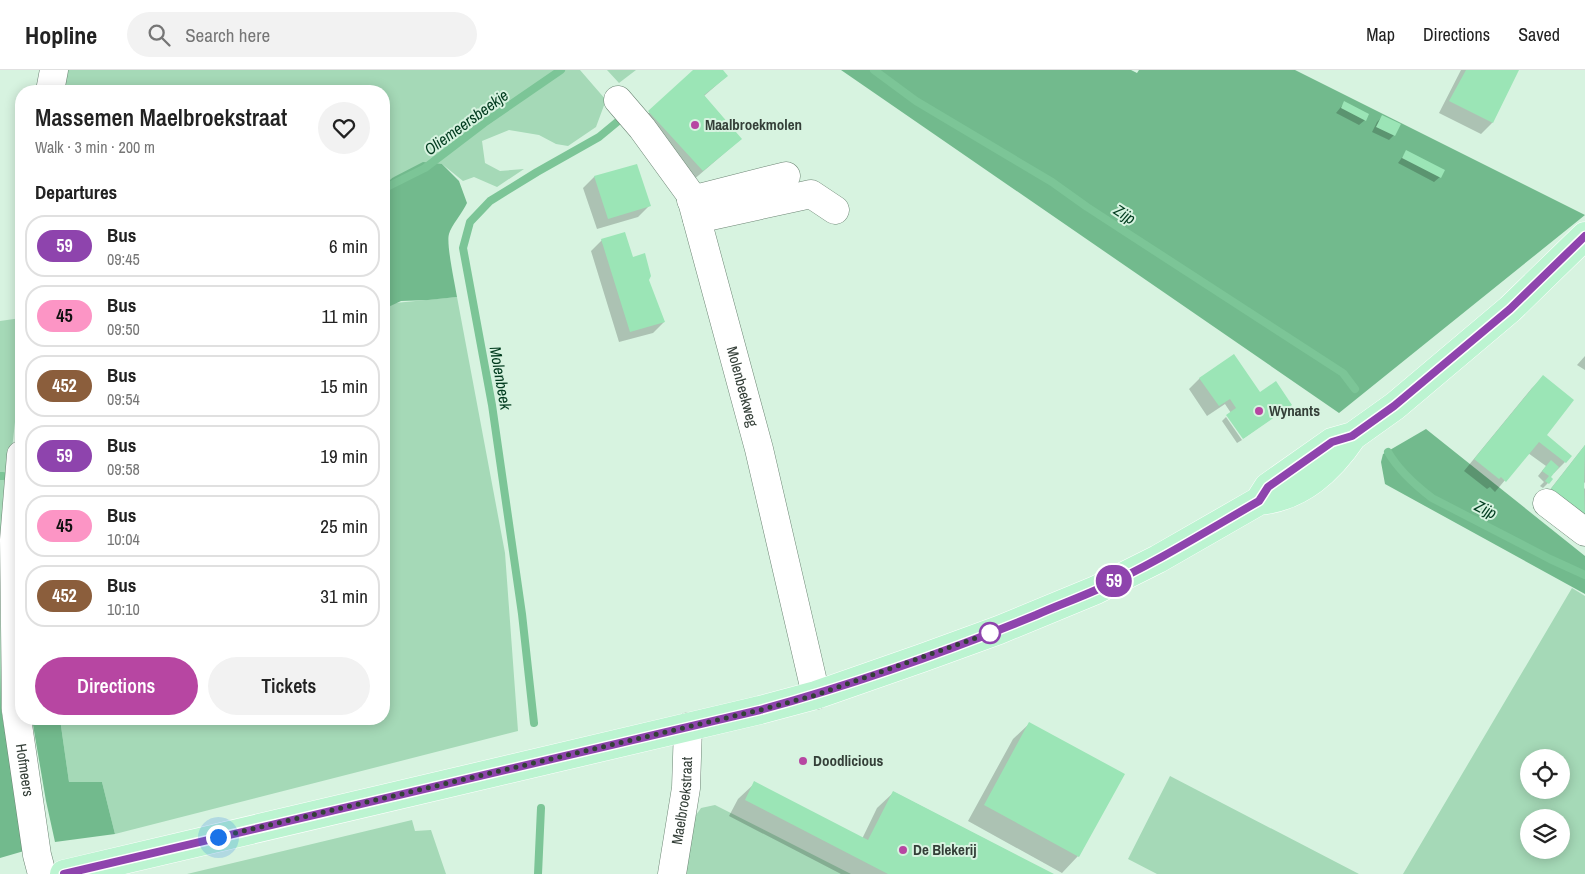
<!DOCTYPE html>
<html lang="en">
<head>
<meta charset="utf-8">
<style>
  :root { --surface:#fff; --page:#f2f2f2; --text:#222; --muted:#767676; --line:#e0e0e0; --accent:#b746a2 }
  body { margin:0; font-family:"Archivo Narrow",sans-serif; background:var(--page); color:var(--text); height:100vh; display:flex; flex-direction:column; font-size:19px; white-space:nowrap }
  * { box-sizing:border-box; margin:0 }
  p { font-size:16px; color:var(--muted) }
  .icon { flex:none; width:28px; height:28px; fill:none; stroke:currentColor; stroke-width:2; stroke-linecap:round; stroke-linejoin:round }
  .map { position:relative; flex:1; overflow:hidden }
  .drawer { position:absolute; left:15px; top:15px; width:375px; height:640px; display:flex; flex-direction:column; background:var(--surface); border-radius:20px; box-shadow:0 2px 12px #0003 }
  .drawer>* { flex:none }
  .badge { padding:0 10px; border-radius:16px; font-size:18px; line-height:32px }
  .controls { position:absolute; left:1520px; top:679px; display:grid; gap:10px }
  .controls a { display:grid; place-items:center; width:50px; height:50px; border-radius:50%; background:var(--surface); box-shadow:0 2px 12px #0003; font-size:25px }
  .you { position:absolute; width:25px; height:25px; margin:-12px; border:4px solid #fff; border-radius:50%; background:#1a73e8; box-shadow:0 0 0 8px #1a73e833 }
  .map>.badge { position:absolute; translate:-50% -50%; box-shadow:0 0 0 2px #fff }
  h2 { padding:0 20px; font-size:19px; line-height:45px }
  .round { display:grid; place-items:center; flex:none; width:52px; height:52px; border-radius:26px; background:var(--page) }
  .head { display:flex; align-items:center; justify-content:space-between; height:85px; padding:0 20px }
  h1 { font-size:24px; font-weight:600; line-height:38px }
  .button { display:flex; gap:10px; margin-top:auto; padding:10px 20px }
  .button a { flex:1; height:58px; border-radius:30px; background:var(--accent); color:#fff; font-size:20px; font-weight:600; line-height:58px; text-align:center }
  .button a+a { background:var(--page); color:var(--text) }
  ul { padding:0; list-style:none }
  li { display:flex; align-items:center; gap:15px; height:62px; margin:0 10px 8px; padding:0 10px; border:2px solid var(--line); border-radius:20px }
  li div { flex:1 }
  li b { display:block; font-size:19px }
  li em { font-style:normal }
  li .badge { min-width:55px; font-weight:700; text-align:center }
  header { display:flex; align-items:center; gap:30px; box-sizing:border-box; height:70px; padding:0 25px; background:var(--surface); border-bottom:1px solid var(--line) }
  header strong { font-size:24px }
  nav { display:flex; gap:28px; margin-inline-start:auto; font-size:18px }
  .search { width:350px; height:45px; background:var(--page); display:flex; align-items:center; gap:12px; box-sizing:border-box; padding:0 18px; border-radius:28px; color:var(--muted); font-size:19px }
  .map>svg:first-child { display:block }
  .green { fill:#a5d9b7; fill-rule:evenodd }
  .forest { fill:#72ba8d }
  .shadow { fill:#0003 }
  .lines { fill:none; stroke-linecap:round; stroke-linejoin:round }
  .stream { stroke:#7cc597; stroke-width:8 }
  .building { fill:#9be5b6 }
  .minor-casing { stroke:#6c8574; stroke-width:29 }
  .major-casing { stroke:#fff; stroke-width:29 }
  .minor { stroke:#fff; stroke-width:28 }
  .major { stroke:#bcf4d1; stroke-width:28 }
  .line-casing { stroke:#fff; stroke-width:11 }
  .line { stroke:#8e44ad; stroke-width:8 }
  .walk { stroke:#343f38; stroke-width:5; stroke-dasharray:0 9 }
  .poi-dot { fill:#b746a2; stroke:#d7f3e0; stroke-width:2 }
  .stop-dot { fill:#fff; stroke:#8e44ad; stroke-width:2.5 }
  .labels { text-anchor:middle; stroke-width:4; stroke-linejoin:round; paint-order:stroke }
  .poi-label { font-size:15px; font-weight:bold; fill:#343f38; stroke:#d7f3e0; text-anchor:start }
  .street-label { font-size:15px; fill:#343f38; stroke:#d7f3e0 }
  .water-label { font-size:16px; font-style:italic; fill:#003b1e; stroke:#d7f3e0 }
</style>
</head>
<body>
<header>
<strong>Hopline</strong>
<div class="search"><svg class="icon" aria-label="search" viewBox="0 0 24 24"><circle cx="10" cy="10" r="6"/><path d="M15 15l6 6"/></svg>Search here</div>
<nav><a>Map</a><a>Directions</a><a>Saved</a></nav>
</header>
<div class="map">
<svg width="1585" height="804" viewBox="0 0 1585 804">
  <rect width="100%" height="100%" fill="#d7f3e0"/>
  <path class="green" d="M61 0H580L606 30 596 57 568 76 556 74 539 65 509 60 482 71 485 93 500 101 524 99 497 117 474 107 463 111 442 94 392 108 384 115V21H57Z
    M607 0H636L619 13Z
    M457 227 505 483 518 661 115 764 102 712H69L60 649H384V239L395 233Z
    M21 248V298L0 487V251Z
    M1572 518 1585 526V804H1403ZM1529 688H1561V720H1529ZM1529 748H1561V780H1529Z
    M1170 706 1359 804H1157L1128 789Z
    M715 735 851 804H682L692 751 701 738Z
    M412 750 415 761 431 760 446 804H187Z"/>
  <path class="forest" d="M841 0H1131L1137 3 1139 0H1295L1585 145 1339 343Z
    M423 92 442 94 459 111 467 133C463 142 451 156 449 164 446 174 455 214 457 227L428 230 401 231 384 239V115L392 108Z
    M1426 359 1585 486V524L1385 414 1381 392 1383 384Z
    M0 547 1 638 24 781 0 788Z
    M32 649H60L69 712H102L115 764 55 772 46 731Z"/>
  <path class="shadow" d="M695 0H721L727 6 704 26 741 69 692 111 638 53Z
    M1461 0H1518L1492 53 1481 64 1439 43Z
    M1345 32 1365 50 1359 55 1336 43Z
    M1382 47 1394 65 1389 70 1372 62 1377 52Z
    M1406 82 1440 107 1434 112 1398 93Z
    M636 96 649 136 638 147 597 159 583 118 594 107Z
    M602 170 632 189 648 210 664 252 653 263 619 272 591 181Z
    M1585 286V300L1577 295Z
    M1543 307 1546 365 1565 392 1554 403 1553 402 1548 413 1543 418 1540 416 1544 412 1538 406 1546 396 1528 383 1495 422 1490 417 1487 419 1464 401 1532 318Z
    M1200 308 1259 323 1291 335 1244 368 1228 345 1231 343 1225 334 1207 346 1189 319Z
    M1226 347 1242 370 1237 373 1222 351Z
    M1585 375V412L1582 416 1585 419V458L1545 426Z
    M1030 653 1078 786 1062 803 968 751 1013 669Z
    M755 713 862 769 877 738 894 722 1052 804H841L729 746 738 729Z"/>
  <g class="lines">
    <path class="stream" d="M874 0 916 31 1052 112 1087 137 1343 303 1355 319
      M384 122 387 117 425 98 484 53 561 0
      M1388 382C1399 401 1415 415 1432 428L1550 489 1585 505
      M0 406H3
      M534 653 522 544 492 335 463 178 470 152 490 131 537 102 599 67 622 48
      M538 804 541 738"/>
  </g>
  <path class="building" d="M693 0H723L728 6 704 25 742 69 703 101 648 41Z
    M1466 0H1519L1493 53 1449 31Z
    M1344 31 1369 44 1366 51 1341 38Z
    M1382 45 1401 54 1395 66 1376 57Z
    M1406 80 1445 100 1441 108 1402 88Z
    M637 94 651 136 608 149 594 106Z
    M625 162 633 187 645 183 651 206 649 210 665 252 630 262 601 169Z
    M1234 284 1260 322 1276 311 1292 335 1243 369 1226 345 1236 338 1230 329 1219 336 1199 308Z
    M1543 305 1574 330 1547 365 1572 386 1566 393 1539 372 1506 412 1501 407 1499 409 1474 389Z
    M1585 375 1584 416 1585 449 1550 420Z
    M1551 390 1559 397 1551 407 1553 409 1549 414 1545 411 1549 406 1542 401Z
    M1029 652 1125 704 1079 787 984 735Z
    M754 711 868 770 893 721 1054 804H888L745 730Z"/>
  <g class="lines">
    <defs>
      <g id="minor">
        <path d="M50 21 54 0"/>
        <path id="s1" d="M618 30 642 58 690 124 759 379 816 625"/>
        <path d="M691 130 786 106"/>
        <path d="M697 149 811 124 835 140"/>
        <path id="s2" d="M21 385 14 470 16 641 37 785 42 804"/>
        <path d="M1547 433 1585 462"/>
        <path id="s3" d="M672 804 686 718 688 657"/>
      </g>
      <path id="major" d="M1259 431 1268 417 1332 372 1353 366 1395 336 1510 239 1585 166
        M64 804 760 640 816 625 922 588 999 560 1096 520 1158 489 1259 431C1301 427 1330 400 1353 366"/>
    </defs>
    <use href="#minor" class="minor-casing"/>
    <use href="#major" class="major-casing"/>
    <use href="#minor" class="minor"/>
    <use href="#major" class="major"/>
  </g>
  <g class="lines">
    <defs>
      <path id="line" d="M64 804 760 640C854 614 946 582 1036 545 1056 536 1076 529 1096 520 1152 495 1205 462 1259 431L1268 417 1332 372 1352 366 1394 336 1510 239 1585 166"/>
    </defs>
    <use href="#line" class="line-casing"/>
    <use href="#line" class="line"/>
    <path class="walk" d="M218 767 760 640 816 625 990 563"/>
  </g>
  <g class="poi-dot">
    <circle cx="695" cy="55" r="5"/>
    <circle cx="1259" cy="341" r="5"/>
    <circle cx="803" cy="691" r="5"/>
    <circle cx="903" cy="780" r="5"/>
  </g>
  <circle class="stop-dot" cx="990" cy="563" r="10"/>
  <g class="labels">
    <g class="poi-label">
      <text x="705" y="60">Maalbroekmolen</text>
      <text x="1269" y="346">Wynants</text>
      <text x="813" y="696">Doodlicious</text>
      <text x="913" y="785">De Blekerij</text>
    </g>
    <g class="street-label">
      <text dy="5" stroke="none"><textPath href="#s1" startOffset="318">Molenbeekweg</textPath></text>
      <text dy="5" stroke="none"><textPath href="#s2" startOffset="316">Hofmeers</textPath></text>
      <text dy="5" stroke="none"><textPath href="#s3" startOffset="74">Maelbroekstraat</textPath></text>
    </g>
    <g class="water-label">
      <text transform="translate(466 52) rotate(-36)" y="6">Oliemeersbeekje</text>
      <text transform="translate(1125 144) rotate(33)" y="6">Zijp</text>
      <text transform="translate(501 308) rotate(80)" y="6">Molenbeek</text>
      <text transform="translate(1486 439) rotate(27)" y="6">Zijp</text>
    </g>
  </g>
</svg>
<div class="controls">
<a><svg class="icon" aria-label="locate" viewBox="0 0 24 24"><circle cx="12" cy="12" r="6"/><path d="M12 2v4M12 18v4M2 12h4M18 12h4"/></svg></a>
<a><svg class="icon" aria-label="layers" viewBox="0 0 24 24"><path d="M12 4l9 5-9 5-9-5zM3 14l9 5 9-5"/></svg></a>
</div>
<div class="you" style="left:218px;top:767px"></div>
<b class="badge" style="left:1114px;top:511px;background:#8e44ad;color:#fff">59</b>
<section class="drawer">
<div class="head"><div><h1>Massemen Maelbroekstraat</h1><p>Walk · 3 min · 200 m</p></div><a class="round"><svg class="icon" aria-label="heart" viewBox="0 0 24 24"><path d="M12 20l-8-8c-3-5 5-10 8-4 3-6 11-1 8 4z"/></svg></a></div>
<h2>Departures</h2>
<ul>
<li><span class="badge" style="background:#8e44ad;color:#fff">59</span><div><b>Bus</b><p>09:45</p></div><em>6 min</em></li>
<li><span class="badge" style="background:#fc95c5;color:#111">45</span><div><b>Bus</b><p>09:50</p></div><em>11 min</em></li>
<li><span class="badge" style="background:#8b5e3c;color:#fff">452</span><div><b>Bus</b><p>09:54</p></div><em>15 min</em></li>
<li><span class="badge" style="background:#8e44ad;color:#fff">59</span><div><b>Bus</b><p>09:58</p></div><em>19 min</em></li>
<li><span class="badge" style="background:#fc95c5;color:#111">45</span><div><b>Bus</b><p>10:04</p></div><em>25 min</em></li>
<li><span class="badge" style="background:#8b5e3c;color:#fff">452</span><div><b>Bus</b><p>10:10</p></div><em>31 min</em></li>
</ul>
<div class="button"><a>Directions</a><a>Tickets</a></div>
</section>
</div>
</body>
</html>
